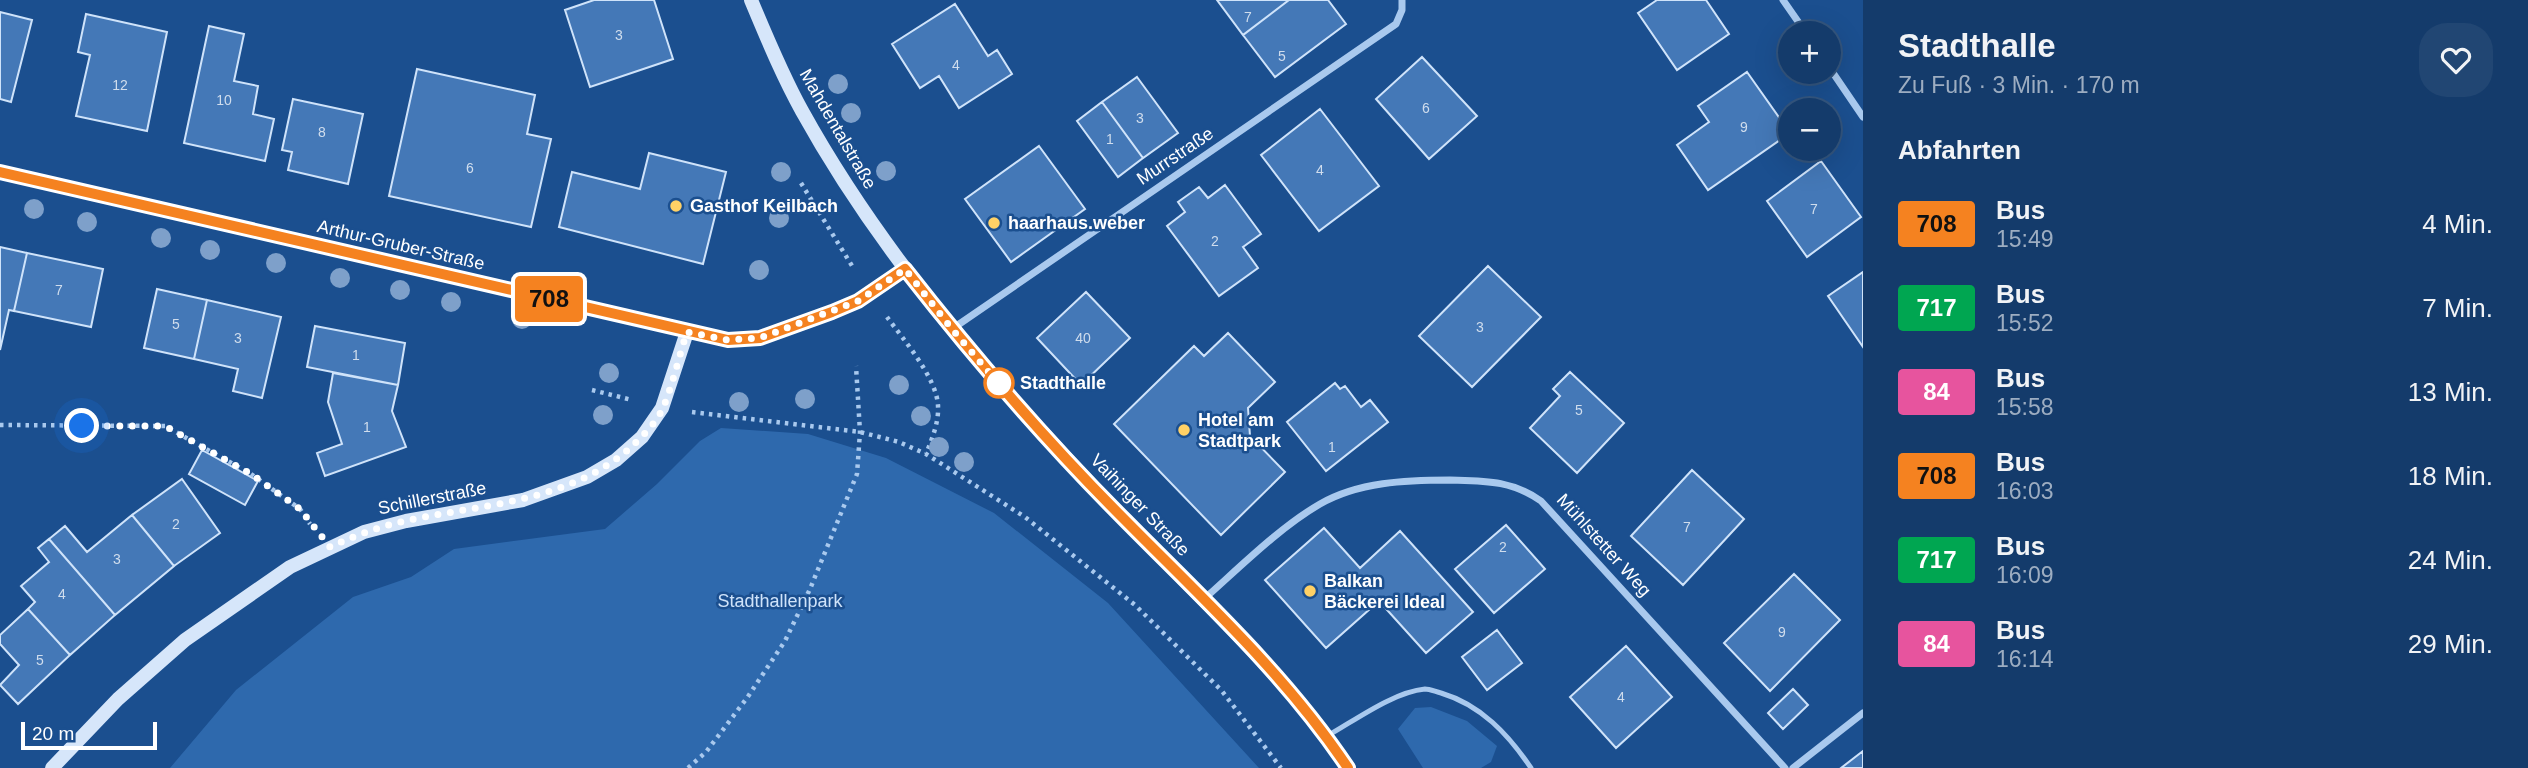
<!DOCTYPE html>
<html lang="de">
<head>
<meta charset="utf-8">
<style>
  :root { --surface:#143b6b; --page:#214673; --text:#f1f3f6; --muted:#9dadc1; --line:#33557e }
  body { margin:0; font-family:Arial,sans-serif; background:var(--page); color:var(--text); height:100vh; display:flex; flex-direction:column; font-size:26px; white-space:nowrap }
  * { box-sizing:border-box; margin:0 }
  p { font-size:23px; color:var(--muted) }
  .icon { flex:none; width:38px; height:38px; fill:none; stroke:currentColor; stroke-width:2; stroke-linecap:round; stroke-linejoin:round }
  .map { position:relative; flex:1; overflow:hidden }
  .drawer { display:flex; flex-direction:column; background:var(--surface); width:665px }
  .drawer>* { flex:none }
  .badge { padding:0 14px; border-radius:5px; font-size:24px; line-height:46px }
  .tools { position:absolute; left:1778px; top:21px; display:grid; gap:14px }
  .tools a { display:grid; place-items:center; width:63px; height:63px; border-radius:50%; background:var(--surface); box-shadow:0 7px 28px #0002,0 0 0 2px var(--line); font-size:35px }
  .scale { position:absolute; left:21px; bottom:18px; width:136px; box-sizing:border-box; padding-left:7px; border:4px solid #fff; border-top:0; font-size:19px; line-height:24px; white-space:nowrap; color:#fff; -webkit-text-stroke:5px #1b4f8f; paint-order:stroke }
  .you { position:absolute; width:35px; height:35px; margin:-18px; border:5px solid #fff; border-radius:50%; background:#1a73e8; box-shadow:0 0 0 10px #1a73e833 }
  .map>.badge { position:absolute; translate:-50% -50%; box-shadow:0 0 0 4px #fff }
  h2 { padding:0 35px; font-size:26px; line-height:63px }
  .round { display:grid; place-items:center; flex:none; width:74px; height:74px; border-radius:28px; background:var(--page) }
  .overview { display:flex; align-items:center; justify-content:space-between; height:119px; padding:0 35px }
  h1 { font-size:33px; font-weight:700; line-height:52px }
  ul { padding:0; list-style:none }
  li { display:flex; align-items:center; gap:21px; height:84px; padding:0 35px }
  li div { flex:1 }
  li b { display:block; font-size:26px }
  li em { font-style:normal }
  li .badge { min-width:77px; font-weight:700; text-align:center }
  main { display:flex; flex:1; min-height:0 }
  .map>svg:first-child { display:block }
  .green { fill:#2e69ad }
  .building { fill:#4478b7; stroke:#cfe3fa; stroke-width:2 }
  .lines { fill:none; stroke-linecap:round; stroke-linejoin:round }
  .path { stroke:#a9c9ee; stroke-width:4.5; stroke-dasharray:3.5 5; stroke-linecap:butt }
  .lane { stroke:#a9c9ee; stroke-width:5 }
  .street { stroke:#a9c9ee; stroke-width:7 }
  .secondary { stroke:#d6e6fa; stroke-width:14 }
  .tree { fill:#7ea0ca }
  .line-casing { stroke:#fff; stroke-width:16 }
  .line { stroke:#f58220; stroke-width:10 }
  .walk { stroke:#fff; stroke-width:7; stroke-dasharray:0 12.6 }
  .poi-dot { fill:#ffd166; stroke:#1b4f8f; stroke-width:2.5 }
  .stop-dot { fill:#fff; stroke:#f58220; stroke-width:3.5 }
  .labels { text-anchor:middle; stroke-width:5; stroke-linejoin:round; paint-order:stroke }
  .number-label { font-size:14px; fill:#d0dded }
  .street-label { font-size:18px; fill:#fff; stroke:#1b4f8f }
  .poi-label { font-size:18px; font-weight:bold; fill:#fff; stroke:#1b4f8f; text-anchor:start }
  .stop-label { font-size:18px; font-weight:bold; fill:#fff; stroke:#1b4f8f; text-anchor:start }
  .park-label { font-size:18px; fill:#cfe3fa; stroke:#1b4f8f }
</style>
</head>
<body>
<main>
<div class="map">
<svg width="1863" height="768" viewBox="0 0 1863 768">
  <rect width="100%" height="100%" fill="#1b4f8f"/>
  <path class="green" d="M721 428 808 434 886 458 994 513 1108 603 1259 768H170L236 690 353 597 411 577 454 549 605 529 657 484 700 441Z
    M1431 707 1467 721 1497 746 1491 762 1481 768H1423L1398 729 1415 708Z"/>
  <path class="building" d="M594 0H654L673 59 590 87 565 10Z
    M1217 0H1289L1243 35Z
    M1289 0H1328L1346 24 1275 77 1243 35Z
    M1657 0H1706L1729 34 1677 70 1638 13Z
    M955 4 988 56 997 50 1012 74 959 108 939 76 920 88 892 44Z
    M0 12 32 20 11 102 0 99Z
    M86 14 167 32 147 131 76 116 90 55 78 52Z
    M209 26 244 34 234 81 258 86 253 114 274 119 265 161 184 143Z
    M1422 57 1477 116 1429 159 1376 99Z
    M417 69 535 95 527 134 551 139 531 227 389 196Z
    M1747 72 1790 133 1708 190 1677 145 1709 122 1698 106Z
    M1137 77 1178 133 1143 158 1102 102Z
    M293 99 363 114 348 184 288 170 292 152 282 150Z
    M1102 102 1143 158 1118 177 1077 121Z
    M1320 109 1379 186 1319 231 1261 155Z
    M1039 146 1085 209 1011 262 965 199Z
    M649 153 726 172 703 264 559 227 572 172 640 189Z
    M1821 161 1861 217 1807 257 1767 201Z
    M1225 185 1261 234 1243 247 1258 268 1219 296 1167 226 1185 212 1178 202 1199 187 1208 198Z
    M0 247 27 253 14 311 9 310 0 350Z
    M27 253 103 269 91 327 14 311Z
    M1488 266 1541 317 1472 387 1419 336Z
    M1863 272V347L1828 296Z
    M157 289 207 300 194 359 144 348Z
    M1086 292 1130 338 1081 385 1037 338Z
    M207 300 281 317 262 398 233 391 238 369 194 359Z
    M315 326 405 343 398 385 307 367Z
    M1228 333 1275 382 1248 408 1250 436 1285 472 1221 535 1114 424 1194 346 1204 356Z
    M1570 372 1624 423 1577 473 1530 428 1560 396 1553 389Z
    M333 373 398 385 392 411 406 447 325 476 317 453 342 444 328 402Z
    M1335 383 1340 389 1345 386 1361 407 1370 400 1388 422 1326 471 1287 422Z
    M202 450 258 481 245 505 189 474Z
    M1692 470 1744 519 1683 585 1631 536Z
    M182 479 220 533 174 566 132 515Z
    M132 515 174 566 115 615 49 539 65 526 87 552Z
    M1506 525 1545 569 1494 613 1455 569Z
    M1324 528 1360 568 1400 531 1473 612 1426 653 1379 601 1326 648 1265 580Z
    M49 539 115 615 70 655 28 609 35 602 21 586 49 562 38 548Z
    M1794 574 1840 620 1770 691 1724 643Z
    M28 609 70 655 18 704 0 685 19 665 0 644V635Z
    M1497 630 1522 663 1487 690 1462 657Z
    M1626 646 1672 697 1616 748 1570 697Z
    M1793 689 1808 705 1783 729 1768 713Z
    M1863 751V768H1841Z"/>
  <g class="lines">
    <path class="path" d="M801 183 854 269
      M887 317C903 339 937 378 938 406 939 422 932 439 926 454
      M592 390 632 400
      M692 412 860 432 899 442 926 454 1025 517 1135 605 1222 691 1281 768
      M0 425 165 426 251 474 300 509 310 524
      M688 768 706 752 747 698 785 641 810 589 857 474 860 432 856 366"/>
    <path class="lane" d="M1327 736C1354 721 1393 692 1425 689 1430 689 1436 692 1441 693 1481 705 1508 734 1531 768"/>
    <path class="street" d="M1783 0 1806 33
      M1829 67 1863 117
      M952 329 1396 24 1402 10V0
      M1204 599C1239 568 1280 527 1320 504 1358 482 1406 480 1450 480 1485 481 1511 480 1541 501L1785 768
      M1793 768 1863 713"/>
    <path class="secondary" d="M751 0C767 38 782 75 802 111 886 263 1002 392 1122 517 1200 598 1285 674 1348 768
      M0 172 728 340 760 338 832 312 858 301 905 269
      M52 768 118 699 185 640 290 567 364 532 406 521 523 500 587 477 616 460 642 437 662 408 687 332"/>
  </g>
  <g class="tree">
    <circle cx="838" cy="84" r="10"/>
    <circle cx="851" cy="113" r="10"/>
    <circle cx="886" cy="171" r="10"/>
    <circle cx="781" cy="172" r="10"/>
    <circle cx="34" cy="209" r="10"/>
    <circle cx="779" cy="218" r="10"/>
    <circle cx="87" cy="222" r="10"/>
    <circle cx="161" cy="238" r="10"/>
    <circle cx="210" cy="250" r="10"/>
    <circle cx="276" cy="263" r="10"/>
    <circle cx="759" cy="270" r="10"/>
    <circle cx="340" cy="278" r="10"/>
    <circle cx="400" cy="290" r="10"/>
    <circle cx="451" cy="302" r="10"/>
    <circle cx="522" cy="319" r="10"/>
    <circle cx="609" cy="373" r="10"/>
    <circle cx="899" cy="385" r="10"/>
    <circle cx="805" cy="399" r="10"/>
    <circle cx="739" cy="402" r="10"/>
    <circle cx="603" cy="415" r="10"/>
    <circle cx="921" cy="416" r="10"/>
    <circle cx="939" cy="447" r="10"/>
    <circle cx="964" cy="462" r="10"/>
  </g>
  <g class="lines">
    <defs>
      <path id="line" d="M0 172 728 340 760 338 832 312 858 301 905 269C973 356 1046 441 1125 520 1203 599 1286 675 1348 768"/>
    </defs>
    <use href="#line" class="line-casing"/>
    <use href="#line" class="line"/>
    <path class="walk" d="M82 426H165L251 474 300 509 330 547C354 536 378 527 405 521 482 504 566 503 629 449 642 437 656 423 663 408 673 384 679 356 687 332L728 340 760 338 858 301 905 269 952 329 1004 390 999 383"/>
  </g>
  <g class="poi-dot">
    <circle cx="676" cy="206" r="7"/>
    <circle cx="994" cy="223" r="7"/>
    <circle cx="1184" cy="430" r="7"/>
    <circle cx="1310" cy="591" r="7"/>
  </g>
  <circle class="stop-dot" cx="999" cy="383" r="14"/>
  <g class="labels">
    <g class="number-label">
      <text x="1248" y="22">7</text>
      <text x="619" y="40">3</text>
      <text x="1282" y="61">5</text>
      <text x="956" y="70">4</text>
      <text x="120" y="90">12</text>
      <text x="224" y="105">10</text>
      <text x="1426" y="113">6</text>
      <text x="1140" y="123">3</text>
      <text x="1744" y="132">9</text>
      <text x="322" y="137">8</text>
      <text x="1110" y="144">1</text>
      <text x="470" y="173">6</text>
      <text x="1320" y="175">4</text>
      <text x="1814" y="214">7</text>
      <text x="1215" y="246">2</text>
      <text x="59" y="295">7</text>
      <text x="176" y="329">5</text>
      <text x="1480" y="332">3</text>
      <text x="238" y="343">3</text>
      <text x="1083" y="343">40</text>
      <text x="356" y="360">1</text>
      <text x="1579" y="415">5</text>
      <text x="367" y="432">1</text>
      <text x="1332" y="452">1</text>
      <text x="176" y="529">2</text>
      <text x="1687" y="532">7</text>
      <text x="1503" y="552">2</text>
      <text x="117" y="564">3</text>
      <text x="62" y="599">4</text>
      <text x="1782" y="637">9</text>
      <text x="40" y="665">5</text>
      <text x="1621" y="702">4</text>
    </g>
    <g class="street-label">
      <text transform="translate(838 129) rotate(60)" y="6">Mahdentalstraße</text>
      <text transform="translate(1175 156) rotate(-34)" y="6">Murrstraße</text>
      <text transform="translate(401 245) rotate(13)" y="6">Arthur-Gruber-Straße</text>
      <text transform="translate(432 498) rotate(-11)" y="6">Schillerstraße</text>
      <text transform="translate(1140 505) rotate(46)" y="6">Vaihinger Straße</text>
      <text transform="translate(1604 545) rotate(48)" y="6">Mühlstetter Weg</text>
    </g>
    <g class="poi-label">
      <text x="690" y="212">Gasthof Keilbach</text>
      <text x="1008" y="229">haarhaus.weber</text>
      <text x="1198" y="426">Hotel am<tspan x="1198" dy="21">Stadtpark</tspan></text>
      <text x="1324" y="587">Balkan<tspan x="1324" dy="21">Bäckerei Ideal</tspan></text>
    </g>
    <g class="stop-label">
      <text x="1020" y="389">Stadthalle</text>
    </g>
    <g class="park-label">
      <text x="780" y="607">Stadthallenpark</text>
    </g>
  </g>
</svg>
<div class="tools">
<a>+</a>
<a>−</a>
</div>
<div class="scale">20 m</div>
<div class="you" style="left:82px;top:426px"></div>
<b class="badge" style="left:549px;top:299px;background:#f58220;color:#111">708</b>
</div>
<section class="drawer">
<div class="overview"><div><h1>Stadthalle</h1><p>Zu Fuß · 3 Min. · 170 m</p></div><a class="round"><svg class="icon" aria-label="heart" viewBox="0 0 24 24"><path d="M12 20l-8-8c-3-5 5-10 8-4 3-6 11-1 8 4z"/></svg></a></div>
<h2>Abfahrten</h2>
<ul>
<li><span class="badge" style="background:#f58220;color:#111">708</span><div><b>Bus</b><p>15:49</p></div><em>4 Min.</em></li>
<li><span class="badge" style="background:#00a651;color:#fff">717</span><div><b>Bus</b><p>15:52</p></div><em>7 Min.</em></li>
<li><span class="badge" style="background:#e7549e;color:#fff">84</span><div><b>Bus</b><p>15:58</p></div><em>13 Min.</em></li>
<li><span class="badge" style="background:#f58220;color:#111">708</span><div><b>Bus</b><p>16:03</p></div><em>18 Min.</em></li>
<li><span class="badge" style="background:#00a651;color:#fff">717</span><div><b>Bus</b><p>16:09</p></div><em>24 Min.</em></li>
<li><span class="badge" style="background:#e7549e;color:#fff">84</span><div><b>Bus</b><p>16:14</p></div><em>29 Min.</em></li>
</ul>
</section>
</main>
</body>
</html>
